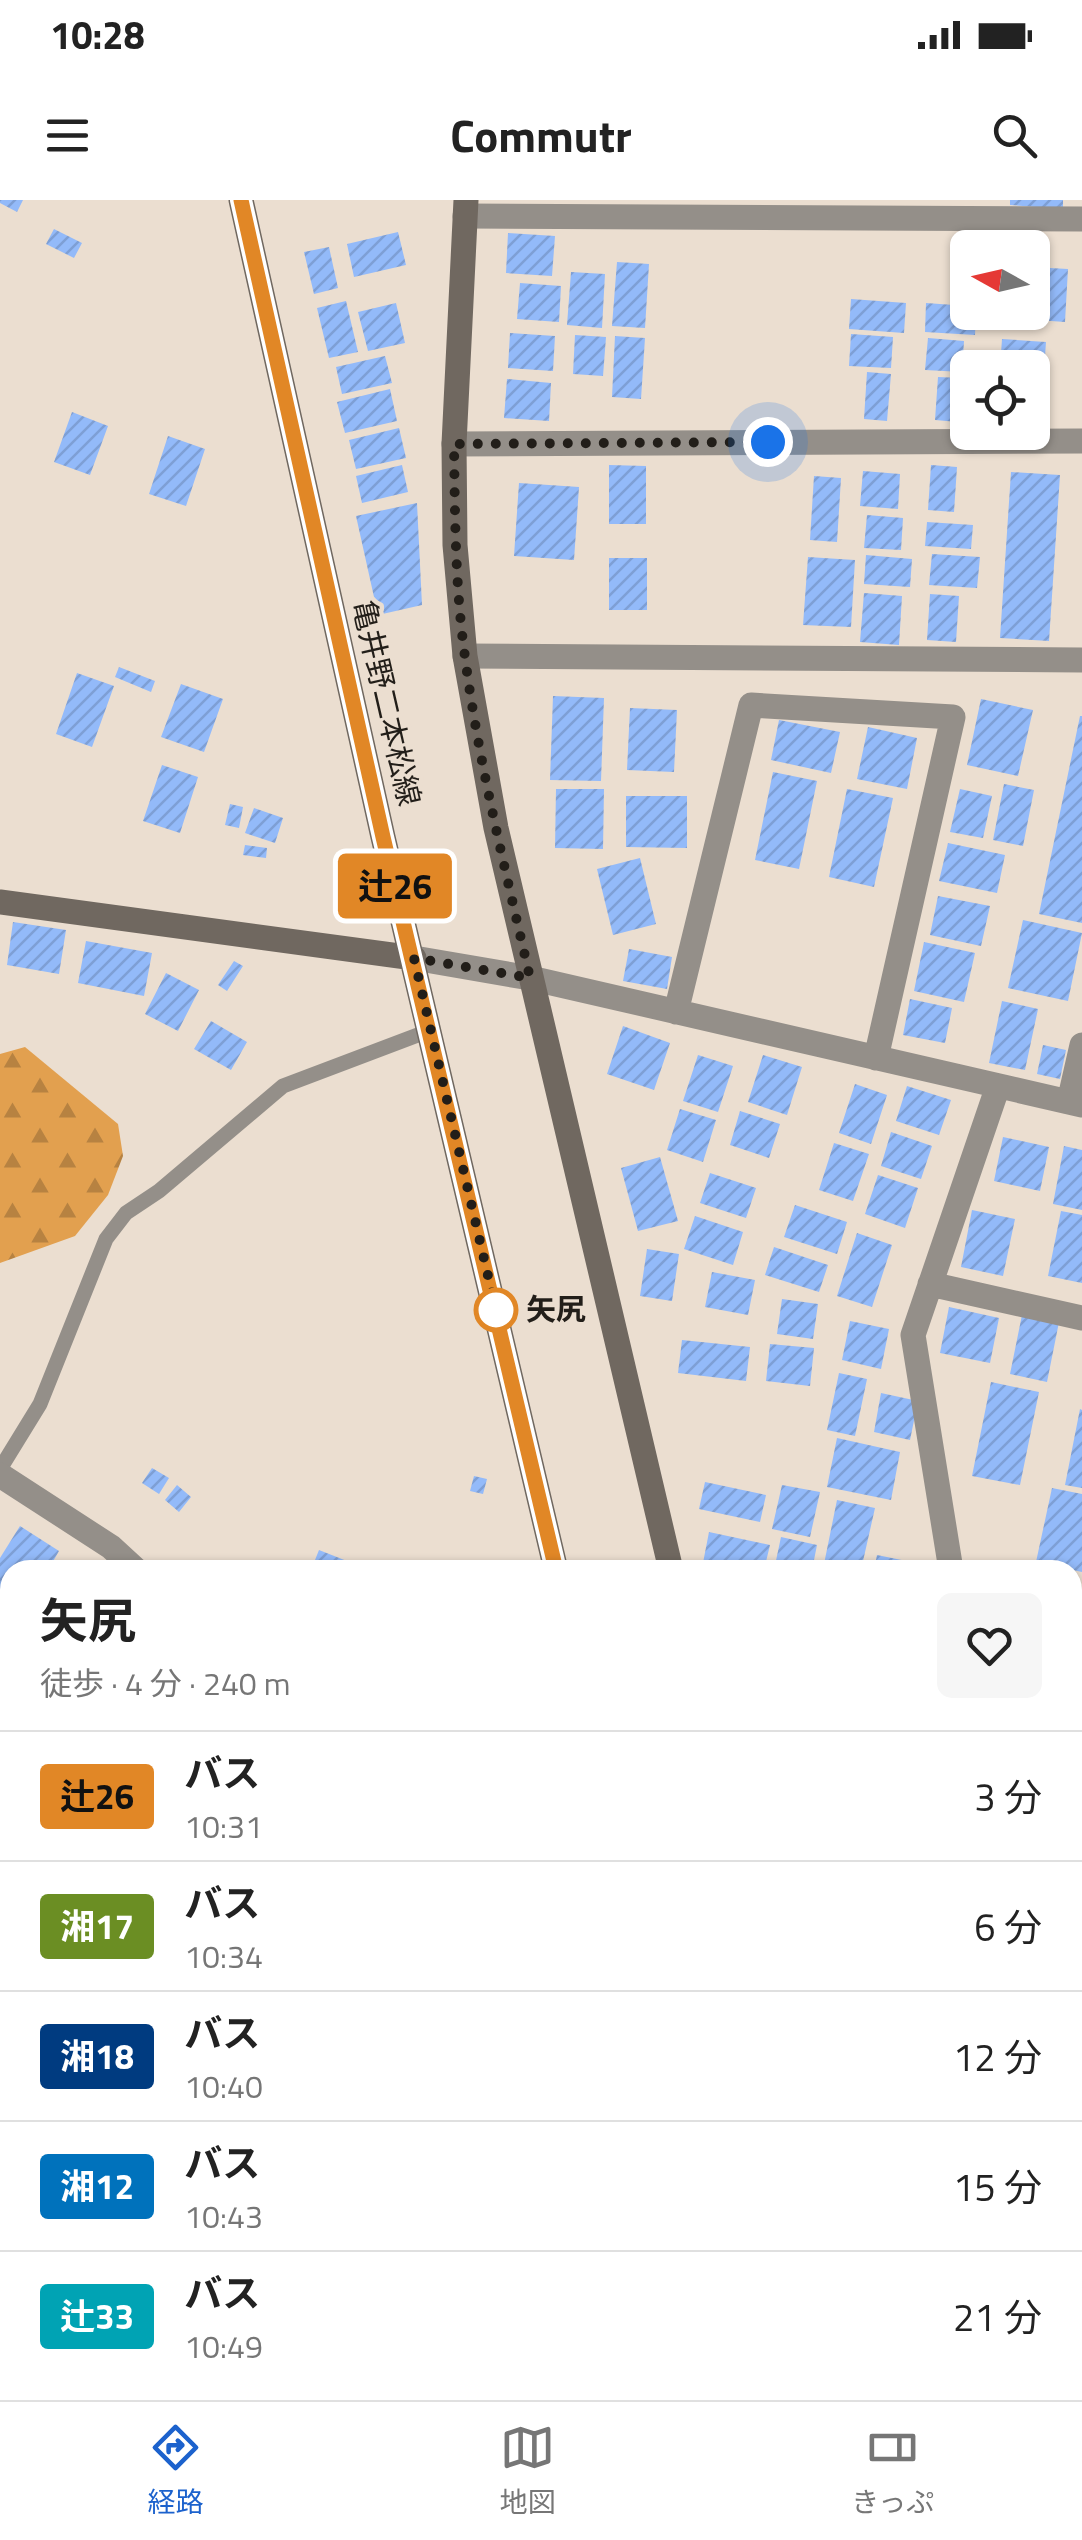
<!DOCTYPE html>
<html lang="ja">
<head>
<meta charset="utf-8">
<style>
  :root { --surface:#fff; --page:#f6f6f6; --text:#222; --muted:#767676; --line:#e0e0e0; --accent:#1c62cd }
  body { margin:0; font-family:"Titillium Web","Noto Sans JP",sans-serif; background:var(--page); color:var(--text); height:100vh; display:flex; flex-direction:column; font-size:38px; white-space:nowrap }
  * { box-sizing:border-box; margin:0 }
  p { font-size:32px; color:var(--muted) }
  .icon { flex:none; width:55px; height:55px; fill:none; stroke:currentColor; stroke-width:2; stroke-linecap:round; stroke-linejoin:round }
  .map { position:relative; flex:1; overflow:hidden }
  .panel { position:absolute; left:0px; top:1360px; width:1082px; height:840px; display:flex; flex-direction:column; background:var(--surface); border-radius:30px 30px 0 0; box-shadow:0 2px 8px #0004 }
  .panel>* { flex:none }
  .badge { padding:0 20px; border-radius:8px; font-size:35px; line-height:65px }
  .needle { width:65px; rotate:278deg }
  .controls { position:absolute; left:950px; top:30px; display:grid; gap:20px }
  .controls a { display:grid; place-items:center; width:100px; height:100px; border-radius:15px; background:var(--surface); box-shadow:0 2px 8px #0004; font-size:50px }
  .you { position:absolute; width:50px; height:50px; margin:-25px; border:8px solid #fff; border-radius:50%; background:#1a73e8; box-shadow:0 0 0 15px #1a73e833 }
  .map>.badge { position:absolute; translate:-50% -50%; box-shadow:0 0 0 5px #fff }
  .round { display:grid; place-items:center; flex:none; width:105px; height:105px; border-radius:15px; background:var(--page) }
  .overview { display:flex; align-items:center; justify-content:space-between; height:170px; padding:0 40px }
  h1 { font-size:48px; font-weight:700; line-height:75px }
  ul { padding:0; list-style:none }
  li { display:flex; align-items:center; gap:30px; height:130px; padding:0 40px; border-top:2px solid var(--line) }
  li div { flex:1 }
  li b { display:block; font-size:38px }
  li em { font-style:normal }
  li .badge { min-width:110px; font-weight:700; text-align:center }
  .status { display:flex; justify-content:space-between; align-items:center; height:70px; padding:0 50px; background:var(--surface); direction:ltr }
  .status svg { height:28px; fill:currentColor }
  header { display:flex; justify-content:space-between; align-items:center; height:130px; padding:0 40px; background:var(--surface); font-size:45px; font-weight:700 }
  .menu { display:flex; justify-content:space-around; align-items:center; height:140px; border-top:2px solid var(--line); background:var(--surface); font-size:28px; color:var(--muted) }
  .menu a { display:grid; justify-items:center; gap:5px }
  .menu .active { color:var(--accent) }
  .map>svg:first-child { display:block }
  .forest { fill:url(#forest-firs) }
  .building { fill:url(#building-hatch) }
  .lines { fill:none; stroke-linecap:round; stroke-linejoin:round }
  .lane { stroke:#948f89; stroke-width:15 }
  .street { stroke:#948f89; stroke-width:25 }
  .secondary { stroke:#706860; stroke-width:25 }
  .line-casing { stroke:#fff; stroke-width:22 }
  .line { stroke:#e18726; stroke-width:15 }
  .walk { stroke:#221e19; stroke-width:10; stroke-dasharray:0 18 }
  .stop-dot { fill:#fff; stroke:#e18726; stroke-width:5 }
  .labels { text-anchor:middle; stroke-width:9; stroke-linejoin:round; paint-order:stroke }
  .street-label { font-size:30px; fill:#221e19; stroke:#ebded0 }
  .stop-label { font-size:30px; font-weight:bold; fill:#221e19; stroke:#ebded0; text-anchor:start }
</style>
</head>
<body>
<div class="status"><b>10:28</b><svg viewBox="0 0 49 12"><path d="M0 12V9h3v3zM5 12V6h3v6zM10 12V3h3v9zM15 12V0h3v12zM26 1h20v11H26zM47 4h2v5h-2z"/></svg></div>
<header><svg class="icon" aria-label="menu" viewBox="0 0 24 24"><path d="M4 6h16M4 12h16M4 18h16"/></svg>Commutr<svg class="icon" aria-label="search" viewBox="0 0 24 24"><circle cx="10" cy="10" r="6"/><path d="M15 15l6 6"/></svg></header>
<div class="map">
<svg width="1082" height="2200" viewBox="0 0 1082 2200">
  <defs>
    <pattern id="forest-firs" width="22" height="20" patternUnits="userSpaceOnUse" patternTransform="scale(2.5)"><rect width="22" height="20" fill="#e2a04f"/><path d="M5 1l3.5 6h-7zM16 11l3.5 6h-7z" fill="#b78241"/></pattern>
    <pattern id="building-hatch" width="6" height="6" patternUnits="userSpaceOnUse" patternTransform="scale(2.5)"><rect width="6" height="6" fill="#93baf9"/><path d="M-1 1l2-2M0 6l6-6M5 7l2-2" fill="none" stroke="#7e9fd5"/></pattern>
  </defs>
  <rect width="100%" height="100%" fill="#ebded0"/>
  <path class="forest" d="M25 847 118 924 123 956 108 995 75 1036 0 1063V854Z"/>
  <path class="building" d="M0 0H23L17 12 0 3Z
    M1010 0H1063V9L1010 5Z
    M54 29 82 43 74 58 46 44Z
    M398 32 406 65 354 77 347 44Z
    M508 33 555 36 552 76 506 73Z
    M329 47 338 88 314 94 304 52Z
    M617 62 649 64 645 128 612 126Z
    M1032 67 1068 69 1065 122 1007 118V112H1032Z
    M571 72 605 74 602 128 567 125Z
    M520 83 561 86 559 122 517 119Z
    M851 99 906 103 904 133 849 129Z
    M346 101 358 152 329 158 317 108Z
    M396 103 405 143 368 151 358 112Z
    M926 103 968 106V112H976L975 135 925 132Z
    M510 133 555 136 553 171 508 168Z
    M851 134 893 137 891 168 849 166Z
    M575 135 606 137 603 176 573 174Z
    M615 136 645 138 641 199 612 197Z
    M928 138 964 141 962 172 925 170Z
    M1002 139 1046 142 1040 227 1032 226V168H1000Z
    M385 156 392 183 342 194 336 167Z
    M867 172 891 174 887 221 864 219Z
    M938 177 961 178 958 222 935 220Z
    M507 179 551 183 549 221 504 218Z
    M390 189 397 221 345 233 337 202Z
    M72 212 108 226 90 275 54 262Z
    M399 228 406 258 356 269 349 240Z
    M168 236 205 249 186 306 149 294Z
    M402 265 408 292 362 303 356 276Z
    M609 265 646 266V324H609Z
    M931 265 957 267 954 312 928 310Z
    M863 271 900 274 898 309 860 306Z
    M1011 272 1060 275 1049 441 1000 438Z
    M814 276 841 278 837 342 810 340Z
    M519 283 579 287 574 360 514 356Z
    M417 303 422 405 378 415 356 316Z
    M867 315 903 318 901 350 864 348Z
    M927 322 973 325 971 349 925 346Z
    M932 354 980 357 977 388 929 385Z
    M866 355 912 359 910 387 864 384Z
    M808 357 855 360 851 427 803 425Z
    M609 358H647V410H609Z
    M864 393 902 396 899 445 860 442Z
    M930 394 959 396 956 442 927 440Z
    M119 467 155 481 151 492 115 477Z
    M77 473 114 486 92 547 56 534Z
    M181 484 223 499 204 552 161 537Z
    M553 496 604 498 601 581 550 580Z
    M981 499 1033 510 1018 576 967 565Z
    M630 508 677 510 674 572 627 570Z
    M1080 516H1082V723L1039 714Z
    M779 520 840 532 831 573 771 560Z
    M868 527 917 538 907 589 857 579Z
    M162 565 198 577 180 633 143 621Z
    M773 572 817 581 799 669 755 660Z
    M1004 584 1034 590 1023 646 993 640Z
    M556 589H604L603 649 555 648Z
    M847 589 893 598 874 687 829 677Z
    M960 589 992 596 983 638 950 632Z
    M626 596H687V648L626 647Z
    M230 604 243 607 239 628 225 625Z
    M254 608 283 618 275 643 245 633Z
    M948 643 1005 655 997 693 939 681Z
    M245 645 267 648 266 658 243 655Z
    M640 658 656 724 613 735 597 669Z
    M938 696 990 706 981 746 930 735Z
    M1023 720 1082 733 1068 801 1008 788Z
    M13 722 66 730 59 774 7 765Z
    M86 741 152 753 144 796 78 783Z
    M924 742 975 753 964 802 914 791Z
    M629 749 672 757 667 789 623 781Z
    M234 761 243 766 227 791 218 785Z
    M166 773 199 790 178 831 145 814Z
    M910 799 952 808 945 843 903 835Z
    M1002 801 1038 809 1025 870 989 863Z
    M211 821 247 842 231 870 194 849Z
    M623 826 670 843 654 890 607 874Z
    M1043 845 1066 850 1060 879 1037 874Z
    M698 855 733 866 718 912 683 901Z
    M763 855 802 867 787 915 748 902Z
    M855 884 887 895 871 944 839 933Z
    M907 886 951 900 939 935 896 921Z
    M680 909 716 920 703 962 667 950Z
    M740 911 780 924 769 958 730 945Z
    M891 932 932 946 921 979 881 966Z
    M1003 937 1049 947 1040 991 994 981Z
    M834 943 869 954 853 1001 819 990Z
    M1064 946 1082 950V1010L1053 1004Z
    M660 957 678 1021 638 1031 621 968Z
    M710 973 756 988 746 1018 700 1003Z
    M878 975 918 988 905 1028 865 1014Z
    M795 1005 847 1022 837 1054 784 1037Z
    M972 1010 1015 1019 1003 1076 961 1067Z
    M1061 1011 1082 1015V1083L1048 1076Z
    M695 1016 743 1032 733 1065 684 1049Z
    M857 1033 892 1045 872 1107 837 1096Z
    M774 1047 828 1065 819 1092 765 1075Z
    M647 1049 679 1054 672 1101 640 1096Z
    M712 1072 755 1080 748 1115 705 1107Z
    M782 1099 818 1104 813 1139 777 1134Z
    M949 1107 999 1118 990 1163 940 1153Z
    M1022 1115 1059 1122 1047 1182 1010 1174Z
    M850 1121 889 1129 881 1169 842 1160Z
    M682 1140 750 1147 746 1181 678 1173Z
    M770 1144 814 1148 810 1186 766 1181Z
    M839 1173 867 1179 855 1236 827 1230Z
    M991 1182 1039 1192 1020 1285 972 1276Z
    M881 1193 918 1201 910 1240 874 1232Z
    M1080 1209 1082 1210V1288L1065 1285Z
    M837 1238 900 1252 891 1300 827 1287Z
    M152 1268 169 1278 159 1294 142 1283Z
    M474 1276 487 1279 483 1294 470 1291Z
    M705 1282 766 1295 760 1322 699 1309Z
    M177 1285 191 1297 179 1312 165 1300Z
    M782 1285 820 1292 810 1337 772 1329Z
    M1052 1288 1082 1294V1372L1036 1362Z
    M837 1300 875 1308 861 1370 823 1369Z
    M20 1326 59 1351 48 1370H10V1432L0 1448V1358Z
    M709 1332 770 1345 764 1370 702 1368Z
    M781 1337 817 1345 812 1370H774Z
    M319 1350 357 1365 355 1370H311Z
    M877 1355 941 1368V1370H874Z
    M0 1499 10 1511V1535L0 1523Z
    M1082 1769V1801L1072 1795V1785Z
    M1082 2135V2179L1072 2154V2139Z"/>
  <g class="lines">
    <path class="lane" d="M0 1269 40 1204 106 1039 126 1013 159 991 283 886 431 830
      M92 2190 99 2200"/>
    <path class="street" d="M465 16 1082 19
      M454 244 1082 241
      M465 456 1082 460
      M414 758 530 778 1082 905
      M676 812 751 505 953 517 876 858
      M1069 902 1082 845
      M930 1084 1082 1118
      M0 1275 111 1347 136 1370
      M951 1370 913 1135 998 886
      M1072 1563 1082 1565
      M1072 1612 1082 1613
      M0 1894 10 1896"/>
    <path class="secondary" d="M241 0 383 637 556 1370
      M466 0 454 244 455 345 465 456 496 628 671 1370
      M0 702 414 758
      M795 2190 798 2200
      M1014 2190 1018 2200"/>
  </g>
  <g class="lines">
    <defs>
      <path id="line" d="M241 0 383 637 556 1370"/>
    </defs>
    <use href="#line" class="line-casing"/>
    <use href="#line" class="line"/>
    <path class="walk" d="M496 1110 414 758 530 778C506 672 479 565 465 457 455 386 455 315 454 244L768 242"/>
  </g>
  <circle class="stop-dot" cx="496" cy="1110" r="20"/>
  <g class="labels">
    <g class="street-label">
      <text transform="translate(386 503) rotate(77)" y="10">亀井野二本松線</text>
    </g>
    <g class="stop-label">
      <text x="526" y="1120">矢尻</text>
    </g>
  </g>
</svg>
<div class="controls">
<a><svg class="needle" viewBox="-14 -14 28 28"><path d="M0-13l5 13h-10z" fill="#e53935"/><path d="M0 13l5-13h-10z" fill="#767676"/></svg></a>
<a><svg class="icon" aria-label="locate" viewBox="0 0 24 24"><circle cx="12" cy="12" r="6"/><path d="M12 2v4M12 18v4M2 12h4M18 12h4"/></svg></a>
</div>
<div class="you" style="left:768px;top:242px"></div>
<b class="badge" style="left:395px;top:686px;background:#e18726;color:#111">辻26</b>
<section class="panel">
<div class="overview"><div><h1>矢尻</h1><p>徒歩 · 4 分 · 240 m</p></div><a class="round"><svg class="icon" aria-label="heart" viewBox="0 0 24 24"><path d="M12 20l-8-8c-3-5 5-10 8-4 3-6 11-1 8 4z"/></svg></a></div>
<ul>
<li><span class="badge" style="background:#e18726;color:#111">辻26</span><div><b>バス</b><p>10:31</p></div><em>3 分</em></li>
<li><span class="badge" style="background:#6b8e23;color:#fff">湘17</span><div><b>バス</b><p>10:34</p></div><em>6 分</em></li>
<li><span class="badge" style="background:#003b80;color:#fff">湘18</span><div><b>バス</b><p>10:40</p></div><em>12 分</em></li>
<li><span class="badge" style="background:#0072bc;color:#fff">湘12</span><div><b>バス</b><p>10:43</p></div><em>15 分</em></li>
<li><span class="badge" style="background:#00a3b4;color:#fff">辻33</span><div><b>バス</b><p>10:49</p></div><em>21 分</em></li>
</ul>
</section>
</div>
<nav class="menu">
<a class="active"><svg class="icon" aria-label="directions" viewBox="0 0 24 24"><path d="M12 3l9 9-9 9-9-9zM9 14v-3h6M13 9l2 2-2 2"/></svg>経路</a>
<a><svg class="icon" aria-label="map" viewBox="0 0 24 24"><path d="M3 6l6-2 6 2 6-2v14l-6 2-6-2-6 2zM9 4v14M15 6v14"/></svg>地図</a>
<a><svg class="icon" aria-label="tickets" viewBox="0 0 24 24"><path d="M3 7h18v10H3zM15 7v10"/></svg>きっぷ</a>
</nav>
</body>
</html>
